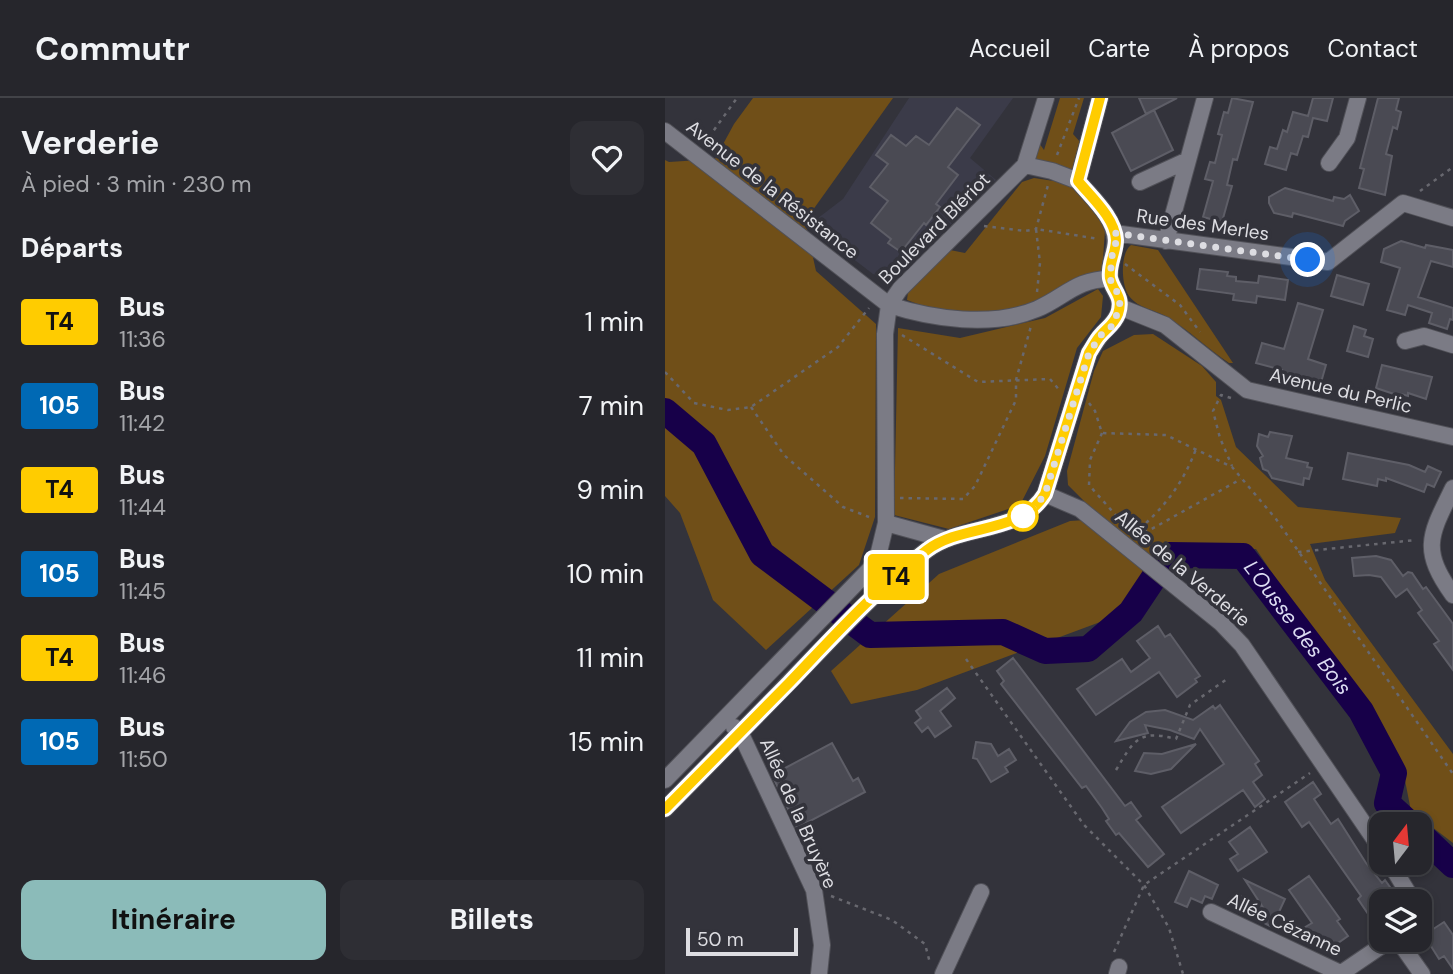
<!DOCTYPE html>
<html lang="fr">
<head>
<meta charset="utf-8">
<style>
  :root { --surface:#26262c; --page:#2e2e34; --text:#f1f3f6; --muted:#a4a5a9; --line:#424348; --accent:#8bbbb9 }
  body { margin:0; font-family:"DM Sans",sans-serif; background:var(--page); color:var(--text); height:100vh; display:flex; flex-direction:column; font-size:26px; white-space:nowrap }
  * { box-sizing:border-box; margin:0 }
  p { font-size:23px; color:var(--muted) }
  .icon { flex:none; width:38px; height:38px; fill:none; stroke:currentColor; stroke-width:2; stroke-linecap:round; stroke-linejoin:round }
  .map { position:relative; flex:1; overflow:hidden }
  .details { display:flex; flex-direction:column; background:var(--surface); width:665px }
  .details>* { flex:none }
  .badge { padding:0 14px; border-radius:5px; font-size:24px; line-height:46px }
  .needle { width:46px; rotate:16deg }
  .controls { position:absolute; left:704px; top:714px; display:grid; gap:14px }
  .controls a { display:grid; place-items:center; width:63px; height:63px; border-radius:14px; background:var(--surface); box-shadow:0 4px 10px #0003,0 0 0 2px var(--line); font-size:35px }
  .scale { position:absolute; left:21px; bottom:18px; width:112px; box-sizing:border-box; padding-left:7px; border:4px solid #dddde2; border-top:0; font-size:19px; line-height:24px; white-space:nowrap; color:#dddde2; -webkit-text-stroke:5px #33333b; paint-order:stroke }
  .you { position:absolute; width:35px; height:35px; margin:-18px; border:5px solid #fff; border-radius:50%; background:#1a73e8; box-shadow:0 0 0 10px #1a73e833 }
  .map>.badge { position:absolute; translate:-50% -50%; box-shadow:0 0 0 4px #fff }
  h2 { padding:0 21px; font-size:26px; line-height:63px }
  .round { display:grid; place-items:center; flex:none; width:74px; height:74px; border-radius:14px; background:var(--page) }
  .headline { display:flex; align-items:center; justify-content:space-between; height:119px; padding:0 21px }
  h1 { font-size:33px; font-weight:700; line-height:52px }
  .button { display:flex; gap:14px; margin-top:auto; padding:14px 21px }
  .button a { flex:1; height:80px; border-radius:14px; background:var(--accent); color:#111; font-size:28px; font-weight:700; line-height:80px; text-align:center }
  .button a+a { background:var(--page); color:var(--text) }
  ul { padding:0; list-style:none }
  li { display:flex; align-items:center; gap:21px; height:84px; padding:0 21px }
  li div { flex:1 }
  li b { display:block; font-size:26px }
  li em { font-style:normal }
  li .badge { min-width:77px; font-weight:700; text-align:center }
  header { display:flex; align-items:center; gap:42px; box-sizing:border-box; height:98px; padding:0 35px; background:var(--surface); border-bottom:2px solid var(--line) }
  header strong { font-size:33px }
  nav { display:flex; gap:38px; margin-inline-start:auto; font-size:24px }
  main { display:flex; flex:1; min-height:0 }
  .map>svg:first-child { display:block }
  .built { fill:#3b3b49 }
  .green { fill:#704f18 }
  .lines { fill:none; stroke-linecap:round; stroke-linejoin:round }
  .river { stroke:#170049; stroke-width:26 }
  .building { fill:#4a4a53; stroke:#5e5e67; stroke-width:2 }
  .minor-casing { stroke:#515158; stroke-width:18 }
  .path { stroke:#68686f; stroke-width:2.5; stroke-dasharray:3.5 5; stroke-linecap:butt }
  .minor { stroke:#7b7b85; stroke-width:16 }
  .line-casing { stroke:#fff; stroke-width:16 }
  .line { stroke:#fc0; stroke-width:10 }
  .walk { stroke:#dddde2; stroke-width:7; stroke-dasharray:0 12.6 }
  .stop-dot { fill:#fff; stroke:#fc0; stroke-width:3.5 }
  .labels { text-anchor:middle; stroke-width:7; stroke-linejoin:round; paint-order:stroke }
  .street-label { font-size:19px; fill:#dddde2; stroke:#33333b }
  .water-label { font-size:21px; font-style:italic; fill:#dbdbf1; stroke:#33333b }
</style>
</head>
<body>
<header>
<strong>Commutr</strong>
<nav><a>Accueil</a><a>Carte</a><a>À propos</a><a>Contact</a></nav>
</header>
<main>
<section class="details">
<div class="headline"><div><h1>Verderie</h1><p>À pied · 3 min · 230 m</p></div><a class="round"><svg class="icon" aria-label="heart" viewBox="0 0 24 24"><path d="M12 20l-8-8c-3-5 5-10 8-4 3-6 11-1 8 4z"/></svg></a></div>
<h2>Départs</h2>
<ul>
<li><span class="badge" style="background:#fc0;color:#111">T4</span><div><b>Bus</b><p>11:36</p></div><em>1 min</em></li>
<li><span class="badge" style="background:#0069b4;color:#fff">105</span><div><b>Bus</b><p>11:42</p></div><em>7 min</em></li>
<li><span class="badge" style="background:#fc0;color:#111">T4</span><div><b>Bus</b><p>11:44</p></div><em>9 min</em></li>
<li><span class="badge" style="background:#0069b4;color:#fff">105</span><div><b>Bus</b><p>11:45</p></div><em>10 min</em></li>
<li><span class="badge" style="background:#fc0;color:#111">T4</span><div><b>Bus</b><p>11:46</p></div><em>11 min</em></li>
<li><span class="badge" style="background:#0069b4;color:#fff">105</span><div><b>Bus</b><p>11:50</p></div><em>15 min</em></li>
</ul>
<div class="button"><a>Itinéraire</a><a>Billets</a></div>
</section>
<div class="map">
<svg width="788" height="876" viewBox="0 0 788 876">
  <rect width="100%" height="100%" fill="#33333b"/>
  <path class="built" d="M244 0H348L305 60 331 82 235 176 220 180 208 176 144 127 178 101Z"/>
  <path class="green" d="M88 0H228L140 123 151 173 211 226 210 419 194 467 101 552 48 502 15 415 0 398V62L4 64 50 61 69 26Z
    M395 0H419L408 36 416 45 407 74 369 63 374 45 379 52Z
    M369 80 402 85 415 94 431 113 440 133 437 174C387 196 331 227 274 213 263 210 253 206 242 202L243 194 285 152 300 155 357 84Z
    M466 147 493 152 568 265H564C543 251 524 232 502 219 489 211 474 211 464 198 456 187 455 155 466 147Z
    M433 191 438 198 436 219 412 250 380 358 355 407 284 431 229 417 233 230 295 240 380 220Z
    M488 236 537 268 551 284V298L556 302 571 349 633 409 736 420 730 435 645 446 660 482 788 656V745L746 713 737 667 591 451 498 452 446 520 252 592 186 606 166 573 274 476 405 423 437 421 403 387 402 373 429 273 438 253 469 237Z"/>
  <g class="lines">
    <g class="river">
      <path id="s1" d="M0 313 39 346 97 456 205 537 338 534 380 553 423 551 466 514 504 457 578 458 696 613 729 675 722 705 745 726"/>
      <path d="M754 735 788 767"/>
    </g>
  </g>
  <path class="building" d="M474 0H512L481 16Z
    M567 0 588 4 572 62 568 61 562 87 567 88 557 124 538 119 548 83 540 81 545 64 550 65 557 37 553 36 559 14 563 15Z
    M648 0H668L662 23 648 20 643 39 638 38 632 57 626 55 621 72 600 66 605 49 612 51 618 32 622 34 628 14 643 18Z
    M713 0H734L731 12 736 14 732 31 728 29 721 56 727 58 720 97 694 90 699 71 695 70Z
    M292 10 315 27 283 69 293 77 271 106 275 109 261 127 259 125 236 154 223 145 226 141 206 125 223 103 205 89 223 66 211 57 226 37 241 48 251 38 264 47Z
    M489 12 508 52 466 73 447 35Z
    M620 90 668 103 669 99 679 101 685 97 694 113 680 123 678 128 628 115 627 119 609 115 604 105V99Z
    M736 143 760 150 761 147 788 152V169L766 163 753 199 788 210V222L785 221 782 231 764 225 767 215 743 207 740 217 722 212 735 170 716 164 719 151Z
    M535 171 563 174 562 178 571 179V183L593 185 594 178 623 182 620 202 592 198 591 205 568 202 569 196 532 191Z
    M672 177 704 186 698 207 666 198Z
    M633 205 658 212 643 261 661 267 655 288 616 275 617 272 591 265 597 245 619 251Z
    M689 228 701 232 699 238 708 241 703 259 682 253Z
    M717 267 767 279 761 301 743 295V298L736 296 735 298 711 290Z
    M605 334 627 338 621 360 643 365 642 369 647 370 644 381 639 380 638 387 607 380 603 373 598 371 595 360 598 358 592 348 594 336 603 339Z
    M683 355 744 367 760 374 763 368 776 374 769 389 762 386 759 394 721 380V383L713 381 712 388 678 381Z
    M711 458 726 462 738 478 743 474 747 475 758 491 761 489 788 526V572L769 546 774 543 753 515 757 512 742 491 731 499 716 479 704 477 689 478 687 460Z
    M493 528 500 539 505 536 535 578 530 581 532 584 512 599 494 574 431 617 412 591 457 561 466 574 485 560 472 543Z
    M348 560 460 708 466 704 476 718 471 722 499 756 483 769 454 735 451 737 441 723 444 721 437 710 421 688 417 690 336 586 339 583 332 573Z
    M282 590 290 600 275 613 286 628 270 639 263 629 257 634 250 625 256 620 251 613Z
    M555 607 594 663 590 666 597 677 588 684 600 701 590 709 578 692 516 735 497 709 559 666 535 631 529 641 505 632 480 627 483 635 451 643 465 624 481 614 500 612 528 622 548 608 550 611Z
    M311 644 326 646 333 658 344 651 351 662 340 669 343 674 326 684 312 661 308 660Z
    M167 645 188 683 193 680 200 694 132 730 107 677Z
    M531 646 506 671 486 676 470 673 479 655 497 656Z
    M648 684 656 696 649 701 666 726 673 721 701 765 717 785 720 782 732 799 726 803H716V835L693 801 696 798 644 724 637 729 620 704Z
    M585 729 602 754 573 773 565 761 573 756 564 744Z
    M524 773 553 787 547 801 540 798 537 805 526 800 522 809 510 804Z
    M644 778 675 821 672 823 683 838 663 852 657 842 649 848 637 831 647 825 624 792Z
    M580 782 620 801 607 829 571 810 577 798 597 808Z
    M779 824 788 837V871L779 858 774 861 759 837Z"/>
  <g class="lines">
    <defs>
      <path id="minor" d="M0 33 224 207C268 221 327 230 372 211 400 199 411 181 445 181
        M664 65 682 40 693 0
        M360 67 387 73 413 83
        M475 84 523 62
        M449 135 663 164 738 105 788 120
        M501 143 540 0
        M455 209 500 227 582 292 788 339
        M740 243 759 238 788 247
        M788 390C765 437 755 451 788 497
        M380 396 415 411 556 525 577 547 716 751
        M221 425 279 441
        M69 629 75 634 149 792 157 847 154 876
        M0 682 205 471 213 458 221 425 220 236 224 207 235 191 360 67 381 0
        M0 711C45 665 90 620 135 573 175 532 216 487 262 452 298 425 354 437 380 396L424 255C428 249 432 242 436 237 443 229 449 226 453 216 459 199 448 194 445 180 443 167 451 154 450 142 450 119 426 99 413 83L435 0
        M725 765 748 803
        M546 814 675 875
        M733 842 757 876
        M278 876 316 794
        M452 876 454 869
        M675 876 725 842"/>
    </defs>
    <use href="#minor" class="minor-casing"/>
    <path class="path" d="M39 46 72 0
      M392 57 414 0
      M755 93 788 69
      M319 128 360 133 371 131 383 87
      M460 166 515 207 535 234
      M372 194 375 165 371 131 434 141
      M237 237 313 284 385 281 396 294
      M0 274 29 305 63 312 86 309 173 249 204 210
      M566 300 556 297 548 313 555 340 567 368
      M424 305 430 313 437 335 501 337 567 369 611 421 788 676
      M86 309 119 357 178 409 204 419
      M437 335 425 362 424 387 455 422
      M235 400 298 401 310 388 351 302V282L366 228
      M468 436C497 413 518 386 531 351
      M471 437 483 433 576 381
      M633 454 751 442
      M301 561 419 727 479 787 504 830 518 876
      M451 672C469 642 474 631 511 641L525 607 562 581
      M166 798 227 822 260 846 265 865
      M449 854 479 787 645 675"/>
    <use href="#minor" class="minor"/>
  </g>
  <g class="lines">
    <defs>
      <path id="line" d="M0 711C41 669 83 627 124 585 168 539 212 490 262 452 298 425 355 437 380 396L424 255C428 249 431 242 436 237 443 229 449 226 453 216 459 198 448 194 445 180 443 167 451 155 451 142 450 120 426 99 413 83L435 0"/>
    </defs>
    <use href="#line" class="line-casing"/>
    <use href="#line" class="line"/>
    <path class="walk" d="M358 418 365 415 380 396 424 255 436 237 447 228 455 209 454 198 445 181 447 158 451 144 449 135 643 162"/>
  </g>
  <circle class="stop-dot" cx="358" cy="418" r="14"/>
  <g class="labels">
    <g class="street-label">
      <text transform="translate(108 91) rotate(38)" y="7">Avenue de la Résistance</text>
      <text transform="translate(538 126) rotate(8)" y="7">Rue des Merles</text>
      <text transform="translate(269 130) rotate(-45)" y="7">Boulevard Blériot</text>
      <text transform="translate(676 292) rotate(13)" y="7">Avenue du Perlic</text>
      <text transform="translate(518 470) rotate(40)" y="7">Allée de la Verderie</text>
      <text transform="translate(134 715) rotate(66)" y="7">Allée de la Bruyère</text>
      <text transform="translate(620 826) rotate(25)" y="7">Allée Cézanne</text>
    </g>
    <g class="water-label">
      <text dy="7" stroke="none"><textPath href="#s1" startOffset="822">L'Ousse des Bois</textPath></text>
    </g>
  </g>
</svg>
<div class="controls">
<a><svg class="needle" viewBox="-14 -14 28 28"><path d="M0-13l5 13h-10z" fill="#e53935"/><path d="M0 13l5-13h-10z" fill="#a4a5a9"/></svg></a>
<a><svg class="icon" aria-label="layers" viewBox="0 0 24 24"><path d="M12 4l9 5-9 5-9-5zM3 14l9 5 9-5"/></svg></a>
</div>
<div class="scale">50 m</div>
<div class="you" style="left:643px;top:162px"></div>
<b class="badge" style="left:231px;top:479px;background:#fc0;color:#111">T4</b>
</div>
</main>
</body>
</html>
